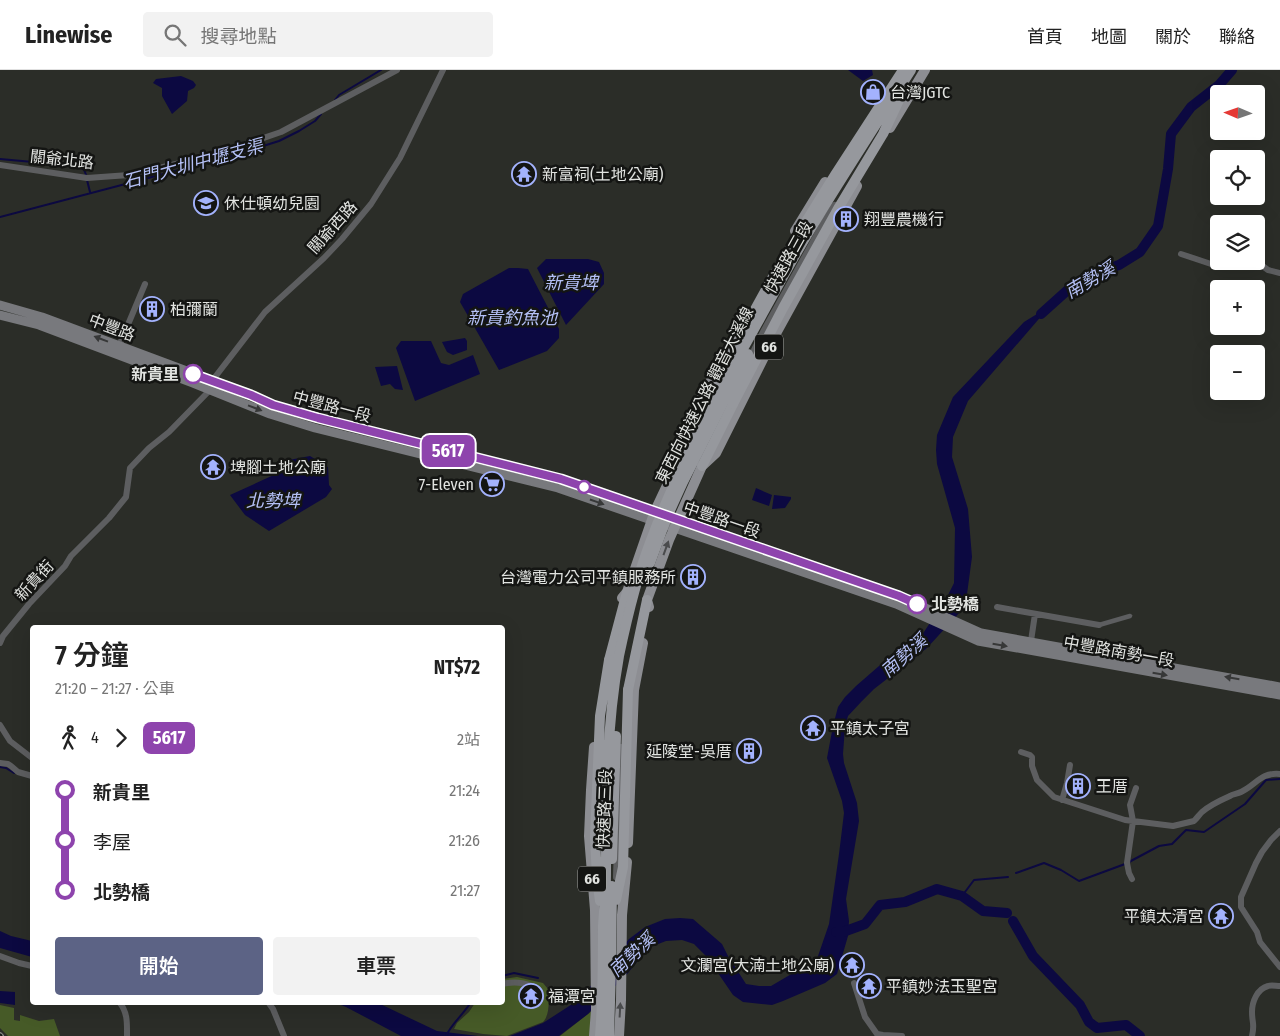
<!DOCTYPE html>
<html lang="zh-TW">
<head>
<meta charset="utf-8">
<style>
  :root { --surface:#fff; --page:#f2f2f2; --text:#222; --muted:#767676; --line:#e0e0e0; --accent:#5c6385 }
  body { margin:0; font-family:"Fira Sans Condensed","Noto Sans TC",sans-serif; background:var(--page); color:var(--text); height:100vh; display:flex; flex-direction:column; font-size:19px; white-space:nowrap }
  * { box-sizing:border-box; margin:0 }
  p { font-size:16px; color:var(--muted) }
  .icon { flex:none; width:28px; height:28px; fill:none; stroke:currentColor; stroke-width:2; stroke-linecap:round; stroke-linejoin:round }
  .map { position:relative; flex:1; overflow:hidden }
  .side { position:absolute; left:30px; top:555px; width:475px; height:380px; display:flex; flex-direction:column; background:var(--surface); border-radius:5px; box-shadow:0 5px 20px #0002 }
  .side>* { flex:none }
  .badge { padding:0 10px; border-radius:8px; font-size:18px; line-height:32px }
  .needle { width:32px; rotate:272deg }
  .fabs { position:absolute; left:1210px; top:15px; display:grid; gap:10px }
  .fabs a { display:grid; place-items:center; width:55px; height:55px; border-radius:5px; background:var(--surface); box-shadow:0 5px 20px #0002; font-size:25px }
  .map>.badge { position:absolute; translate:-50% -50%; box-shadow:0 0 0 2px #fff }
  .legs { display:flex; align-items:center; gap:8px; height:55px; padding:0 25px; font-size:16px }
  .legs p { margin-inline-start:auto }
  .summary { display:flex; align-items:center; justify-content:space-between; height:85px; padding:0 25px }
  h1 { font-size:28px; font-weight:600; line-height:38px }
  .button { display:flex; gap:10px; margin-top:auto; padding:10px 25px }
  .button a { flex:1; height:58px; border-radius:5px; background:var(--accent); color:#fff; font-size:20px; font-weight:600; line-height:58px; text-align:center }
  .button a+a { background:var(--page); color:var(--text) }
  ul { padding:0 25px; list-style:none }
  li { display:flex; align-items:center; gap:18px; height:50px; font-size:19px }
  li i { display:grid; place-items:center; width:8px; height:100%; margin:0 6px; background:currentColor }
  li i::after { content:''; width:12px; height:12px; margin:-6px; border:4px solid; border-radius:50%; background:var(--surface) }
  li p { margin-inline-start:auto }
  li:first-child i { background:linear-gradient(#0000 50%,currentColor 0) }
  li:last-child i { background:linear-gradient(currentColor 50%,#0000 0) }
  header { display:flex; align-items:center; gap:30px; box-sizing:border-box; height:70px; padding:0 25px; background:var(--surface); border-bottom:1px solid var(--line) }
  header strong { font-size:24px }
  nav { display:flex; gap:28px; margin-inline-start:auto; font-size:18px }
  .search { width:350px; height:45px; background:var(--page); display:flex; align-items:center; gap:12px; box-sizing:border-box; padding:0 18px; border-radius:5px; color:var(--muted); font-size:19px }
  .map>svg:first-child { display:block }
  .green { fill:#465a27 }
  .water { fill:#0c0941 }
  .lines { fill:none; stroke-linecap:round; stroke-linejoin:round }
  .stream { stroke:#0c0941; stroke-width:2 }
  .river { stroke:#0c0941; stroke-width:10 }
  .pedestrian { stroke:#5d5e60; stroke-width:4.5 }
  .minor { stroke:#5d5e60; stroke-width:6 }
  .tertiary { stroke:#5d5e60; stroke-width:8 }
  .secondary { stroke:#78797d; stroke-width:9 }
  .primary { stroke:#8d8e93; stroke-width:10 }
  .trunk { stroke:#96989d; stroke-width:10 }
  .rail-casing { stroke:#8b8d89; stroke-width:4 }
  .rail { stroke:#141513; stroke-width:2; stroke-dasharray:5.5; stroke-linecap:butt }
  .trunk-bridge { stroke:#96989d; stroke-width:10 }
  .oneway { fill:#373838 }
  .oneway2 { fill:#4a4b4d }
  .line-1-casing { stroke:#fff; stroke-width:11 }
  .line-1 { stroke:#8e44ad; stroke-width:8 }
  .stop-1-dot { fill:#fff; stroke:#8e44ad; stroke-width:2.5 }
  .labels { text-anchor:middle; stroke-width:5; stroke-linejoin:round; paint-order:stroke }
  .shield { fill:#141513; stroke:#a4a5a2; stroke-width:1 }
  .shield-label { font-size:15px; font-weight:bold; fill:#e1e3e0 }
  .poi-label { font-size:16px; fill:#e1e3e0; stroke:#141513; text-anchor:start }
  .street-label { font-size:16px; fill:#e1e3e0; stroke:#141513 }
  .stop-label { font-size:16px; font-weight:bold; fill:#e1e3e0; stroke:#141513; text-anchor:end }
  .water-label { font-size:18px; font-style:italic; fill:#b4c0f6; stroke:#141513 }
</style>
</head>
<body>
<header>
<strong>Linewise</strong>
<div class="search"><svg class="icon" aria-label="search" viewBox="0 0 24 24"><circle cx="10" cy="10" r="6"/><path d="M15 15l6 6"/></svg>搜尋地點</div>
<nav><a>首頁</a><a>地圖</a><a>關於</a><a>聯絡</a></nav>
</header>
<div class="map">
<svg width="1280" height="966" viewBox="0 0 1280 966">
  <rect width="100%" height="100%" fill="#2b2d28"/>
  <path class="green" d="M517 907 543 913 548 919C549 929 550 945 543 952L507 966 483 964 454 959 457 953 469 942 475 933 502 932 503 909Z
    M0 935 14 938V950L20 951V945L39 951 54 949 60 966H8L0 958Z
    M593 940 591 966H560Z"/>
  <path class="water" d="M848 0H872L873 5 863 11Z
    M181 6 193 11 196 15 194 18 188 21 187 31 172 44 162 26V18L153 13 156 9Z
    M546 189H588L599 192 604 203V214L566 255 537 198Z
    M509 198H518L528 199 559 259V268L547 281 499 300 460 232 463 224Z
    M1050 236 968 331 953 367 952 387 968 439 972 487 967 524 960 542 927 578 874 619 862 631 848 646 845 657 843 684 844 693 857 733 859 751 846 829 849 851 848 866 837 904 825 913 783 931 772 935 743 932 733 925 707 887 694 874 682 870 666 871 648 878 628 903 588 944 559 966H510L543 953 580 929 629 869 645 857 665 849 680 848 693 849 722 874 728 886 746 914 759 916H771L817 889 829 854 839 784 844 743 842 731 827 688 833 656 838 637 845 627 856 616 879 596 922 565 947 527 954 513 955 458 937 394 936 380 937 365 953 327 1024 252Z
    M465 268 467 271V280L453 285 447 282 442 272Z
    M401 271H431L441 293 449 295 473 285 480 304 415 331 396 278Z
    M397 296 403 320 395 319 390 314 381 316 375 297Z
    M310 386 328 397 329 415 332 419 326 427 269 461 245 445 230 425 287 399 289 390Z
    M756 418 772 425 769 436 752 430Z
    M774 425 791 427V429L785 438 772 439Z
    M0 861 11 866 32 871V887L0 878Z
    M0 921 15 922V935L0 933Z
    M336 933H378L437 961 478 966H401L346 937Z"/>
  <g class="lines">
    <path class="stream" d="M335 30 339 25 381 0
      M0 89 77 96C83 98 85 100 86 105
      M87 110 90 122
      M0 147 228 87 279 71 299 61 315 51 321 44
      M0 697 6 698 14 703
      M1129 792 1159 776 1172 774 1186 760 1204 762 1245 734 1266 710 1280 709
      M1016 803 1044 793 1061 800 1079 811 1125 794
      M962 826 974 810 1008 807
      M502 906 514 903 538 908
      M446 966C452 953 463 945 471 932"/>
    <path class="river" d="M1041 244 1071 217 1101 201 1119 195 1140 182 1158 156 1168 99 1171 64 1191 37 1219 15 1232 0
      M1013 851 1033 886 1080 935 1089 952 1097 958 1126 955 1140 966
      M836 862H843L865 854 880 835 905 832 937 819 962 826 983 841 1007 843"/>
    <path class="pedestrian" d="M1099 555 1130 546"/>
    <path class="minor" d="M0 95 87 108 129 105 214 85 281 62 397 0
      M1181 184 1220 197 1247 191
      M1256 191 1268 200 1280 203
      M119 276 145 214
      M997 537 1099 555
      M1031 571 1035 544
      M0 573 3 566 29 534 65 496 71 486 109 448 126 427 130 398 149 378 169 362 210 320 212 311 265 242 324 188 342 169 371 134 400 88 443 0
      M0 655 10 671 32 688
      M1021 682 1030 685 1032 687V696L1037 710 1054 727 1125 750 1173 756 1194 751C1197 748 1199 745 1202 742 1209 736 1221 730 1230 726 1233 724 1237 724 1241 722 1256 715 1261 702 1280 704
      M0 693 8 694 11 696 18 702 32 706
      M1062 730 1067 713 1070 695
      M1280 761 1271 770 1262 782 1256 793 1241 827V837L1257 862 1260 872 1280 897
      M1132 809 1129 803 1127 793 1133 751 1130 735 1136 718
      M0 886 19 893 32 896
      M854 913 865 947 877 964 883 965 902 966
      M502 914C514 911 532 912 540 922L541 928 538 934
      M119 932C128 942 127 954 127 966
      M268 932 273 939 284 966
      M1252 966C1255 954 1252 953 1252 942 1252 932 1257 919 1268 916 1271 915 1276 916 1280 916"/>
    <path class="tertiary" d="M749 292 764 262 826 150 835 136
      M617 807 621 678"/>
    <path class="secondary" d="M0 235 42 247 251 325 273 335 318 348 561 409 899 526 981 563 1280 617
      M0 245 39 255 193 313 270 344 315 358 558 418 896 534 978 571 1280 625"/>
    <path class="primary" d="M890 58 925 0
      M795 161 825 112
      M622 528 627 522 655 441 688 371 690 356 702 327 724 287
      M649 537 647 530 669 470 702 396 716 383 774 267 857 116
      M628 773 634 620 643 573
      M594 966 596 940 595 840 589 766 591 720 594 677
      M619 966 621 930 622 845 627 792"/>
    <path class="trunk" d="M688 371 710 325
      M702 396 733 334
      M609 590 627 522
      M628 620 647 530"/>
    <defs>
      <path id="rail" d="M0 964 2 966"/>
    </defs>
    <use href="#rail" class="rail-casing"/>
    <use href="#rail" class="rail"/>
    <path class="trunk-bridge" d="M710 325 736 274 774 205 802 158 835 105 903 0
      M733 334 783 238 839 137 883 64 900 28
      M650 493 667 447 683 412 748 284
      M612 789 616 666
      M616 830 623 797 628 620
      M600 831 597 809 595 767 600 646 609 590
      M600 966C603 929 603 893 603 856 604 839 606 822 606 804 606 731 606 658 619 586 627 548 637 506 651 470 676 403 710 340 744 277 768 235 790 192 816 150 847 99 879 50 911 0
      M609 966 611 899 612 816"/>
  </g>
  <defs><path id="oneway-solid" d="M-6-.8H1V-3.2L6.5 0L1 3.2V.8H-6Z" transform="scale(1.25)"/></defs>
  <g class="oneway">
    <use href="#oneway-solid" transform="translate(101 269) rotate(-159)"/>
    <use href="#oneway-solid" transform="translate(255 338) rotate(21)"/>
    <use href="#oneway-solid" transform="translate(597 432) rotate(19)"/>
    <use href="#oneway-solid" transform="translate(1000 575) rotate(10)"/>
    <use href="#oneway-solid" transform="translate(1160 604) rotate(10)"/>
    <use href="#oneway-solid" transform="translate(1232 608) rotate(-170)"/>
  </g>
  <g class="oneway2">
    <use href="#oneway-solid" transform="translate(666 478) rotate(-70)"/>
    <use href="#oneway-solid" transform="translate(620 940) rotate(-87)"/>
  </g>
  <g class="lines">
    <defs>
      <path id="line-1" d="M193 304 251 325 273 335 318 348 561 409 899 526 917 534"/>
    </defs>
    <use href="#line-1" class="line-1-casing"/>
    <use href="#line-1" class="line-1"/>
  </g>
  <defs>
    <symbol id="shop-ring" viewBox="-11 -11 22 22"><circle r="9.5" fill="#141513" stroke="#a3b2fd" stroke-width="1.5"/><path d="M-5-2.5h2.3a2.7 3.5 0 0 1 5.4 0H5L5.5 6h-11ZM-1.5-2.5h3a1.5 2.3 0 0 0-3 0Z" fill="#a3b2fd"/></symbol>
    <symbol id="temple-ring" viewBox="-11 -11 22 22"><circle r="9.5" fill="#141513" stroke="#a3b2fd" stroke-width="1.5"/><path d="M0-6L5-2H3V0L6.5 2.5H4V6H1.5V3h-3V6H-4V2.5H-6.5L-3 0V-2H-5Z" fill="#a3b2fd"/></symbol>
    <symbol id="school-ring" viewBox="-11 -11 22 22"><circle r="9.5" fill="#141513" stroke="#a3b2fd" stroke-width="1.5"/><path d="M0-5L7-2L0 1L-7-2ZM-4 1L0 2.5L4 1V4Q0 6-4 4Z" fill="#a3b2fd"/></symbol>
    <symbol id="building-ring" viewBox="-11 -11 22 22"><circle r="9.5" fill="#141513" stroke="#a3b2fd" stroke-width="1.5"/><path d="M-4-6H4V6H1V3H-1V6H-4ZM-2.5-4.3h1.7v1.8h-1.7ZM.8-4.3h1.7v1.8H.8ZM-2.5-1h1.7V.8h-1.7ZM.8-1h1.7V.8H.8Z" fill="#a3b2fd"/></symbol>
    <symbol id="supermarket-ring" viewBox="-11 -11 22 22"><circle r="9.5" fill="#141513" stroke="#a3b2fd" stroke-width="1.5"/><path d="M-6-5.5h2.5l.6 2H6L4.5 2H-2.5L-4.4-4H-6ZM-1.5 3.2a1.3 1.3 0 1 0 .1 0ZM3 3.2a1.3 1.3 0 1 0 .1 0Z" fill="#a3b2fd"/></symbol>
  </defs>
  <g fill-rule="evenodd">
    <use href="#shop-ring" x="859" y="8" width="28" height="28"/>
    <use href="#temple-ring" x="510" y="90" width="28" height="28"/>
    <use href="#school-ring" x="192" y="119" width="28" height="28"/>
    <use href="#building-ring" x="832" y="135" width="28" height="28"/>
    <use href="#building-ring" x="138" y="225" width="28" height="28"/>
    <use href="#temple-ring" x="199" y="383" width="28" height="28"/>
    <use href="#supermarket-ring" x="478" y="400" width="28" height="28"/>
    <use href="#building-ring" x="679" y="493" width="28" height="28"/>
    <use href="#temple-ring" x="799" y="644" width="28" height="28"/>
    <use href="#building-ring" x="735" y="667" width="28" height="28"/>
    <use href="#building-ring" x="1064" y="702" width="28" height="28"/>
    <use href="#temple-ring" x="1207" y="832" width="28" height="28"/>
    <use href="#temple-ring" x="838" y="881" width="28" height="28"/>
    <use href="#temple-ring" x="855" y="902" width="28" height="28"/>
    <use href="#temple-ring" x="517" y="912" width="28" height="28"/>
  </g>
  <g class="stop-1-dot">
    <circle cx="193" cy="304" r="9"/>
    <circle cx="584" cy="417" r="6"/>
    <circle cx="917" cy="534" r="9"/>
  </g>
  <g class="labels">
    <g class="shield">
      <rect x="755" y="264.5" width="28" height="25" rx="4"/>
      <rect x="578" y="796.5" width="28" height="25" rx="4"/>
    </g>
    <g class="shield-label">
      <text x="769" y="282">66</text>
      <text x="592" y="814">66</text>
    </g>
    <g class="poi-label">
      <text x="890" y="28">台灣JGTC</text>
      <text x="542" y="110">新富祠(土地公廟)</text>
      <text x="224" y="139">休仕頓幼兒園</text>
      <text x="864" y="155">翔豐農機行</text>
      <text x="170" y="245">柏彌蘭</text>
      <text x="230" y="403">埤腳土地公廟</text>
      <text x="474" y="420" text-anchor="end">7-Eleven</text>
      <text x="676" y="513" text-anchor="end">台灣電力公司平鎮服務所</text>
      <text x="830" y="664">平鎮太子宮</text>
      <text x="732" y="687" text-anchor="end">延陵堂-吳厝</text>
      <text x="1096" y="722">王厝</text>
      <text x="1204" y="852" text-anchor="end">平鎮太清宮</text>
      <text x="834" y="901" text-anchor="end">文瀾宮(大湳土地公廟)</text>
      <text x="886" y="922">平鎮妙法玉聖宮</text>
      <text x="548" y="932">福潭宮</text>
    </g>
    <g class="street-label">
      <text transform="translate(62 89) rotate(6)" y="6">關爺北路</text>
      <text transform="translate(332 157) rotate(-48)" y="6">關爺西路</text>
      <text transform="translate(788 187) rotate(-61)" y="6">快速路三段</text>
      <text transform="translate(112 257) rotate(21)" y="6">中豐路</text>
      <text transform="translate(704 325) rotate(-63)" y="6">東西向快速公路 觀音大溪線</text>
      <text transform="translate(332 336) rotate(15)" y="6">中豐路一段</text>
      <text transform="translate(722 449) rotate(19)" y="6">中豐路一段</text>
      <text transform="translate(34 510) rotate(-47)" y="6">新貴街</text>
      <text transform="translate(1119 581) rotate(10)" y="6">中豐路南勢一段</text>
      <text transform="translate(604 739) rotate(-88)" y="6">快速路三段</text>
    </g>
    <g class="stop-label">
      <text x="179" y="310">新貴里</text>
      <text x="931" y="540" text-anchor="start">北勢橋</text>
    </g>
    <g class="water-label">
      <text transform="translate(193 94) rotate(-15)" y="6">石門大圳中壢支渠</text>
      <text transform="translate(1090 210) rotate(-30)" y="6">南勢溪</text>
      <text x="571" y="219">新貴埤</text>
      <text x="512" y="254">新貴釣魚池</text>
      <text x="273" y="437">北勢埤</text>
      <text transform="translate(904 586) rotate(-41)" y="6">南勢溪</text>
      <text transform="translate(632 885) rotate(-43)" y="6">南勢溪</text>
    </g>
  </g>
</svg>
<div class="fabs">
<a><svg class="needle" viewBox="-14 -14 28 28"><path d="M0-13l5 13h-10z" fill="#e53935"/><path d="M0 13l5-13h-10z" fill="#767676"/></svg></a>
<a><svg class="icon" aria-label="locate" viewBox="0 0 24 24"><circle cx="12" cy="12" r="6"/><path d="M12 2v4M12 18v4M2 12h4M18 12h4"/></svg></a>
<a><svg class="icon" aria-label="layers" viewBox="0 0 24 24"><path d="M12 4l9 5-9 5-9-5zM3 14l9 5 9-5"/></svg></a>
<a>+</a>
<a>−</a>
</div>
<b class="badge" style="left:448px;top:381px;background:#8e44ad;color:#fff">5617</b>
<section class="side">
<div class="summary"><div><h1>7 分鐘</h1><p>21:20 – 21:27 · 公車</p></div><b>NT$72</b></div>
<div class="legs"><svg class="icon" aria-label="walk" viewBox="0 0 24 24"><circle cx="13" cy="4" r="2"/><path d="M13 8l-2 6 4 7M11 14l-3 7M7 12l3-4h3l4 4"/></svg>4<svg class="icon" aria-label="forward" viewBox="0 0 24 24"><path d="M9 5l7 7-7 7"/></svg><b class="badge" style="background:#8e44ad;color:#fff">5617</b><p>2站</p></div>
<ul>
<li><i style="color:#8e44ad"></i><b>新貴里</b><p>21:24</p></li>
<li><i style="color:#8e44ad"></i><span>李屋</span><p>21:26</p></li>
<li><i style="color:#8e44ad"></i><b>北勢橋</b><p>21:27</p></li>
</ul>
<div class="button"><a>開始</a><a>車票</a></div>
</section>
</div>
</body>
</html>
